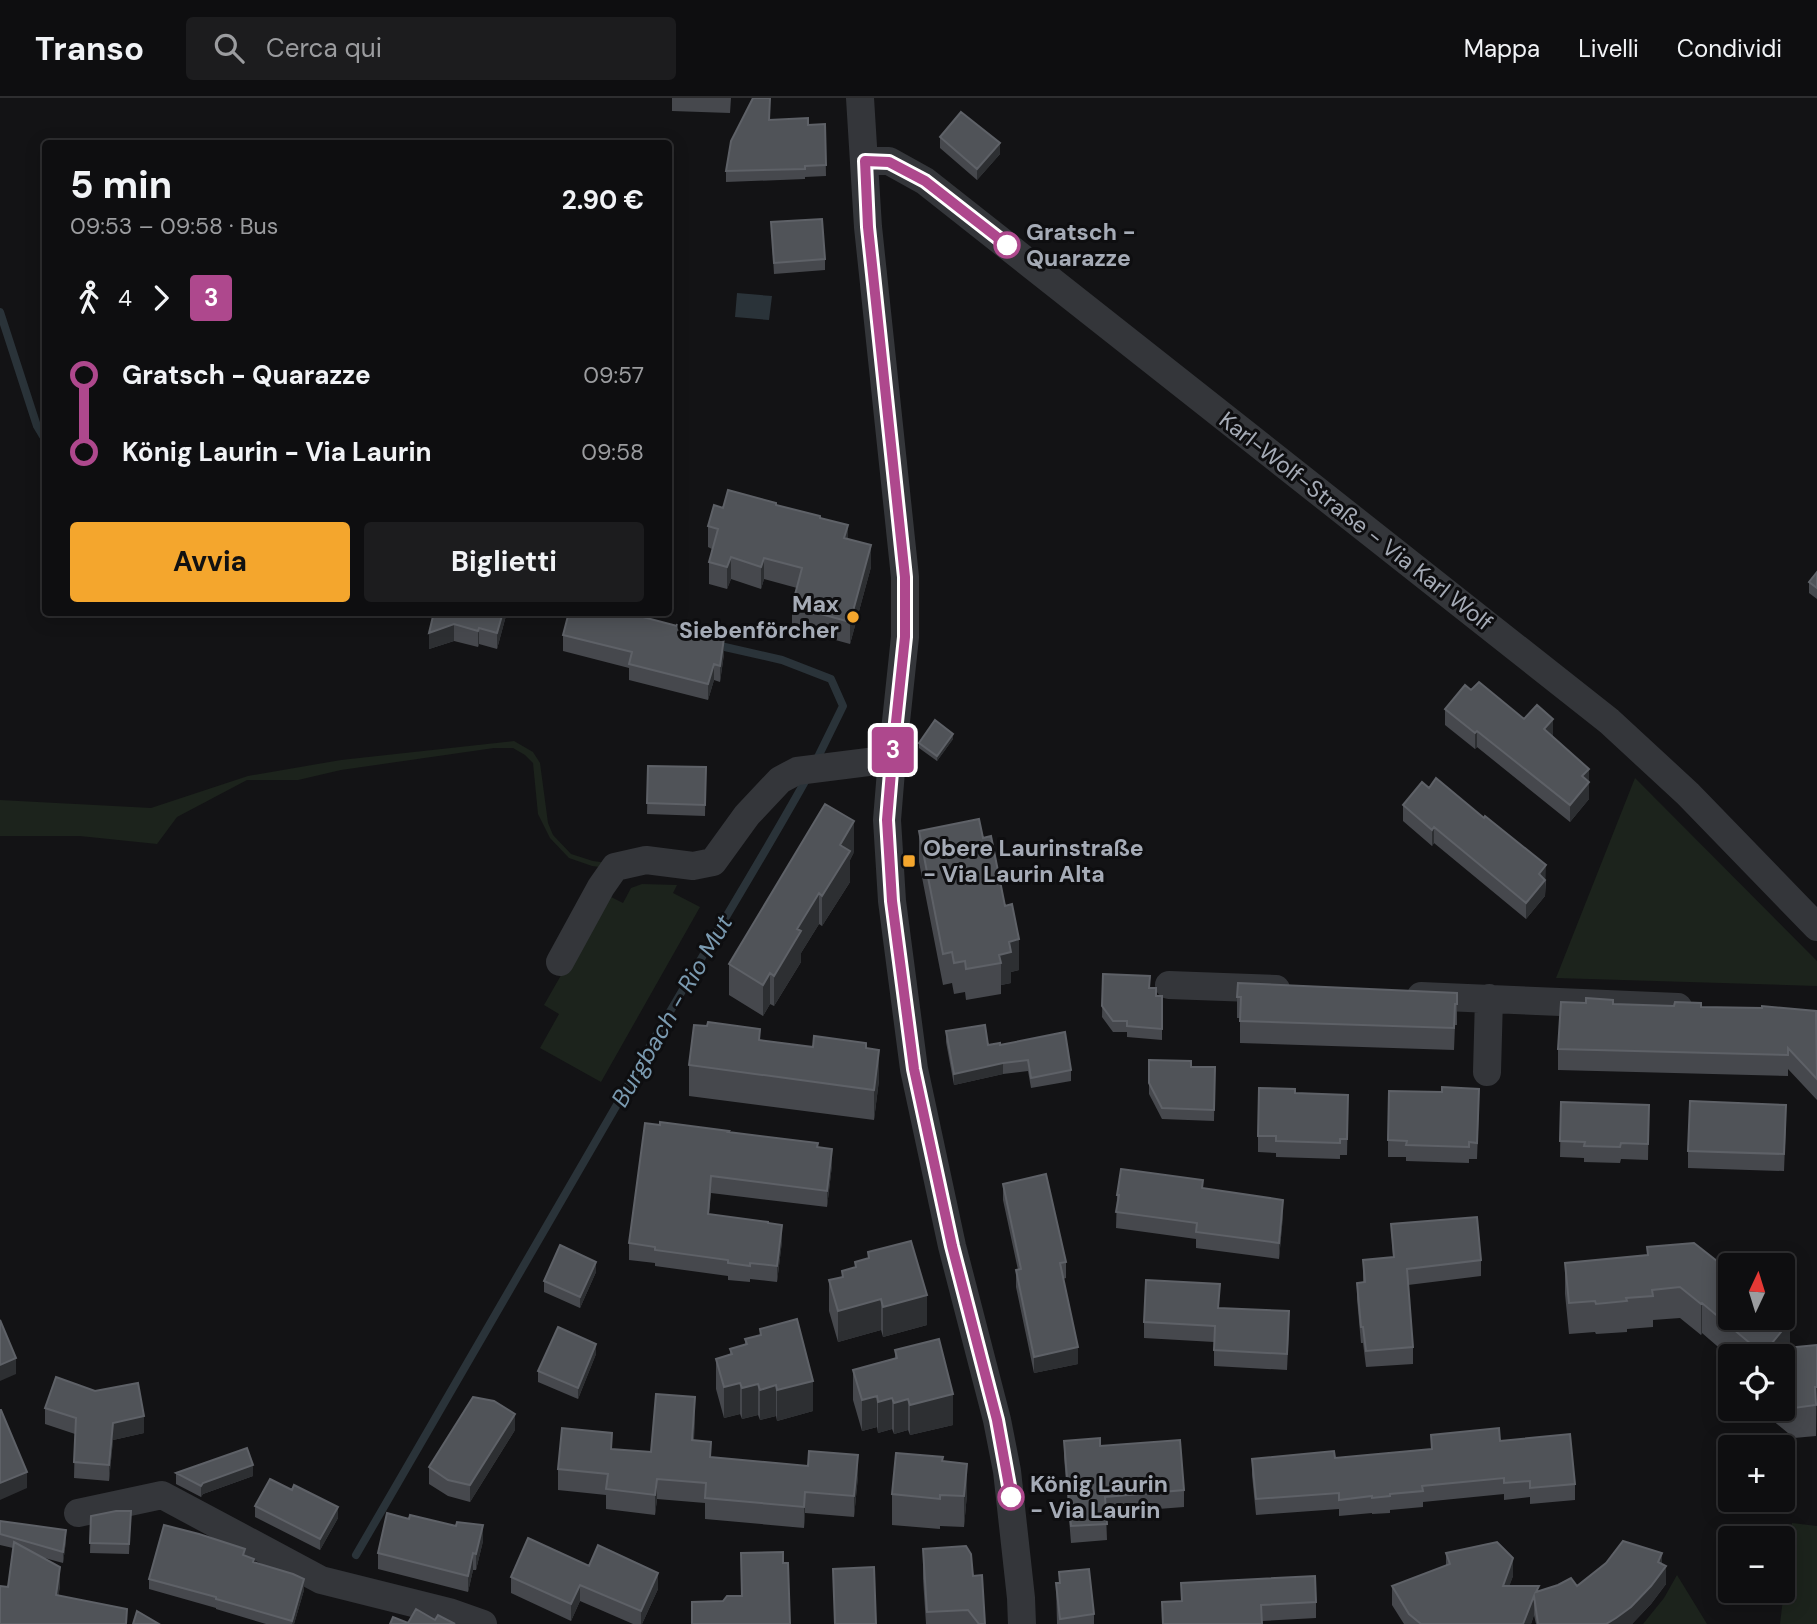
<!DOCTYPE html>
<html lang="it">
<head>
<meta charset="utf-8">
<style>
  :root { --surface:#0e0e10; --page:#1c1c1e; --text:#f1f3f6; --muted:#9b9c9f; --line:#2e2e30; --accent:#f4a62d }
  body { margin:0; font-family:"DM Sans",sans-serif; background:var(--page); color:var(--text); height:100vh; display:flex; flex-direction:column; font-size:26px; white-space:nowrap }
  * { box-sizing:border-box; margin:0 }
  p { font-size:23px; color:var(--muted) }
  .icon { flex:none; width:38px; height:38px; fill:none; stroke:currentColor; stroke-width:2; stroke-linecap:round; stroke-linejoin:round }
  .map { position:relative; flex:1; overflow:hidden }
  .panel { position:absolute; left:42px; top:42px; width:630px; height:476px; display:flex; flex-direction:column; background:var(--surface); border-radius:7px; box-shadow:0 4px 18px #0003,0 0 0 2px var(--line) }
  .panel>* { flex:none }
  .badge { padding:0 14px; border-radius:5px; font-size:24px; line-height:46px }
  .needle { width:46px; rotate:4deg }
  .controls { position:absolute; left:1718px; top:1155px; display:grid; gap:14px }
  .controls a { display:grid; place-items:center; width:77px; height:77px; border-radius:7px; background:var(--surface); box-shadow:0 4px 18px #0003,0 0 0 2px var(--line); font-size:35px }
  .map>.badge { position:absolute; translate:-50% -50%; box-shadow:0 0 0 4px #fff }
  .legs { display:flex; align-items:center; gap:10px; height:77px; padding:0 28px; font-size:23px }
  .legs p { margin-inline-start:auto }
  .summary { display:flex; align-items:center; justify-content:space-between; height:119px; padding:0 28px }
  h1 { font-size:38px; font-weight:700; line-height:52px }
  .cta { display:flex; gap:14px; margin-top:auto; padding:14px 28px }
  .cta a { flex:1; height:80px; border-radius:7px; background:var(--accent); color:#111; font-size:28px; font-weight:700; line-height:80px; text-align:center }
  .cta a+a { background:var(--page); color:var(--text) }
  ul { padding:0 28px; list-style:none }
  li { display:flex; align-items:center; gap:24px; height:77px; font-size:26px }
  li i { display:grid; place-items:center; width:10px; height:100%; margin:0 9px; background:currentColor }
  li i::after { content:''; width:18px; height:18px; margin:-9px; border:5px solid; border-radius:50%; background:var(--surface) }
  li p { margin-inline-start:auto }
  li:first-child i { background:linear-gradient(#0000 50%,currentColor 0) }
  li:last-child i { background:linear-gradient(currentColor 50%,#0000 0) }
  header { display:flex; align-items:center; gap:42px; box-sizing:border-box; height:98px; padding:0 35px; background:var(--surface); border-bottom:2px solid var(--line) }
  header strong { font-size:33px }
  nav { display:flex; gap:38px; margin-inline-start:auto; font-size:24px }
  .search { width:490px; height:63px; background:var(--page); display:flex; align-items:center; gap:18px; box-sizing:border-box; padding:0 24px; border-radius:7px; color:var(--muted); font-size:26px }
  .map>svg:first-child { display:block }
  .green { fill:#1c231c }
  .water { fill:#2a3339 }
  .lines { fill:none; stroke-linecap:round; stroke-linejoin:round }
  .stream { stroke:#2a3339; stroke-width:8 }
  .minor { stroke:#34363a; stroke-width:28 }
  .wall { fill:#46484d }
  .shaded-wall { fill:#2d2f32 }
  .building { fill:#505358; stroke:#5e6167; stroke-width:2 }
  .line-1-casing { stroke:#fff; stroke-width:16 }
  .line-1 { stroke:#ae488d; stroke-width:10 }
  .stop-1-dot { fill:#fff; stroke:#ae488d; stroke-width:3.5 }
  .poi-dot { fill:#f4a62d; stroke:#0e0e10; stroke-width:2.5 }
  .labels { text-anchor:middle; stroke-width:6; stroke-linejoin:round; paint-order:stroke }
  .stop-label { font-size:23px; font-weight:bold; fill:#a5abb6; stroke:#0e0e10; text-anchor:start }
  .street-label { font-size:23px; fill:#a5abb6; stroke:#0e0e10 }
  .poi-label { font-size:23px; font-weight:bold; fill:#a5abb6; stroke:#0e0e10; text-anchor:end }
  .water-label { font-size:24px; font-style:italic; fill:#7b9bb1; stroke:#0e0e10 }
</style>
</head>
<body>
<header>
<strong>Transo</strong>
<div class="search"><svg class="icon" aria-label="search" viewBox="0 0 24 24"><circle cx="10" cy="10" r="6"/><path d="M15 15l6 6"/></svg>Cerca qui</div>
<nav><a>Mappa</a><a>Livelli</a><a>Condividi</a></nav>
</header>
<div class="map">
<svg width="1817" height="1526" viewBox="0 0 1817 1526">
  <rect width="100%" height="100%" fill="#131315"/>
  <path class="green" d="M514 643 533 654 540 665 548 725 553 737 571 756 593 763 608 765V770L592 768 569 760 550 740 538 716 533 665 525 657 513 650H494L341 672 298 682H247L177 719 157 746 80 738H0V702L151 710 248 678 341 662Z
    M1635 680 1817 863V888L1556 880Z
    M642 786 677 787 673 795 700 809 601 984 540 950 559 916 544 907 607 797 623 805 631 790Z
    M1792 1425 1817 1428V1526H1780Z
    M1677 1477 1707 1526H1643L1664 1500Z"/>
  <path class="water" d="M737 195 772 198 769 222 735 219Z"/>
  <g class="lines">
    <path class="stream" d="M0 214 37 328 46 343
      M716 547 782 562 831 581 843 608 816 663
      M356 1457 622 998C681 890 748 786 808 678"/>
    <path class="minor" d="M860 0 868 129 905 479V539L892 661 887 722 892 803 914 971 952 1148 997 1322 1007 1373 1021 1500 1022 1526
      M865 63H889L925 83 1609 623 1688 696 1817 829
      M560 864 601 789 615 769 646 762 693 768 713 764 747 717 780 682 797 673 892 661
      M1169 887 1276 891
      M1421 898 1678 909
      M1487 974 1489 900
      M78 1415 162 1397 321 1482 449 1514 483 1526"/>
  </g>
  <path class="wall" d="M666 0H731L730 15 672 13V0Z
    M769 22 808 27 825 26 826 78 805 79V81L726 84V73Z
    M940 39 1000 56 977 82 940 50Z
    M771 124 825 161V172L774 176Z
    M776 407 820 420 848 441 871 469 850 546 792 530V508L797 490 764 481 761 491 731 481 727 491 709 486V464L712 451 708 449V428L723 410Z
    M1817 474V501L1809 495V484Z
    M434 514H507L497 551 479 546 478 549 454 543 429 551Z
    M701 534 724 556 720 584 714 582 708 602 629 582V570L563 553V537Z
    M1471 592 1553 637 1552 638 1589 671V701L1570 724 1477 649 1475 651 1445 627V611Z
    M953 641 937 663 919 650V645Z
    M648 668 706 669 705 718 647 716Z
    M1429 690 1484 720 1546 783 1545 798 1526 821 1434 745 1432 748 1403 723V707Z
    M919 733 983 740 1005 808 1019 872 1011 874V885L1001 887V896L966 902 965 894 954 896 952 885 943 887 919 764Z
    M854 754 850 762V784L822 828 819 826 801 855V864L774 908 770 906 763 918 729 897V866Z
    M1103 876 1150 890 1156 898H1162V942L1127 939V934H1113L1102 919Z
    M1457 895V927H1455L1454 952 1240 945V920H1237V899Z
    M1613 906 1817 913V1002L1788 971V978L1558 972V951Z
    M946 933 988 947H1000L1071 972V983L1031 990 1028 973 1003 976 954 987 946 944Z
    M760 943 813 949 879 982 874 1022 689 998V967Z
    M1149 962 1191 969H1215L1214 1023 1162 1021 1149 996Z
    M1295 995 1348 1013 1347 1057H1340V1061L1276 1059V1055L1258 1054V1038Z
    M1561 1004 1649 1007 1648 1062 1621 1061 1620 1065 1584 1064V1060L1560 1059Z
    M1479 1007 1477 1061H1469V1065L1406 1063V1059H1388V1042Z
    M1786 1023 1784 1073 1688 1070V1053Z
    M729 1034 818 1049 832 1067 827 1109 711 1095 709 1116 768 1125 782 1143 777 1184 750 1181V1184L728 1182V1178L655 1168V1165L629 1162V1145Z
    M1003 1086 1066 1164V1180L1063 1181 1078 1266 1034 1275 1016 1189V1172H1018L1003 1102Z
    M1203 1090 1283 1118 1279 1161 1196 1150V1141L1116 1130 1117 1097Z
    M1391 1126 1481 1162V1178L1408 1187 1413 1249V1266L1366 1269 1363 1245H1361L1357 1201V1185L1363 1184V1162L1393 1159Z
    M1647 1149 1790 1250 1817 1247 1816 1338 1794 1340 1759 1311H1783V1258H1731V1260L1702 1235 1701 1237 1680 1220 1653 1222V1229L1627 1231V1234L1596 1236 1595 1234 1569 1236 1565 1196V1165L1647 1157Z
    M868 1154 927 1227 883 1239 881 1232 838 1244 829 1213V1182L842 1179V1173L855 1170V1164L868 1160Z
    M596 1174 580 1210 544 1194V1183Z
    M1219 1210 1289 1230 1287 1272 1214 1268V1244L1144 1240V1224Z
    M760 1231 813 1313 777 1323 776 1318 760 1322 758 1317 742 1321 740 1316 724 1320 716 1291V1261L730 1257V1251L745 1247V1241L760 1237Z
    M895 1252 953 1327 910 1337 908 1332 894 1336 892 1331 878 1335 877 1329 862 1333 853 1302V1272L895 1260Z
    M596 1256 578 1301 538 1284V1273Z
    M95 1293 144 1335 113 1342 109 1383 74 1380 75 1336 45 1326V1310Z
    M695 1319 694 1342 711 1360 858 1378 854 1419 805 1415 804 1430 705 1421V1405L657 1401 655 1417 606 1411V1397L558 1392V1371L612 1351 651 1354Z
    M515 1332 470 1404 448 1398 429 1386V1369Z
    M1431 1337 1500 1343 1575 1386V1402L1530 1406V1399L1504 1402V1396L1423 1404V1409L1390 1412V1415L1372 1416V1415L1339 1418V1411L1256 1417 1252 1377V1361L1335 1360 1431 1351Z
    M1064 1343 1100 1348 1184 1392V1409L1106 1415 1107 1442 1071 1445 1064 1359Z
    M943 1363 967 1396 964 1429 940 1428V1431L892 1427V1396Z
    M176 1375 253 1378 203 1396 201 1399 176 1386Z
    M292 1392 338 1420 320 1452 255 1419V1408Z
    M131 1413 129 1456 90 1455 91 1418Z
    M0 1423 66 1443 63 1465 41 1459 60 1488 58 1498 8 1489 13 1450 0 1447Z
    M483 1443 476 1472H473L468 1494 378 1471V1455Z
    M923 1451 973 1478 985 1526H926L923 1481Z
    M1446 1455 1513 1478 1509 1488 1539 1493 1577 1488 1662 1466 1666 1486 1651 1506 1632 1526H1536L1534 1517 1531 1526H1404L1392 1507V1488L1446 1468Z
    M245 1457 254 1465 304 1492 294 1526H266L216 1511V1510L149 1491V1481Z
    M589 1468 658 1491 642 1526H633L580 1503 571 1523 511 1495V1479Z
    M1059 1474 1094 1516V1526H1057L1056 1485H1059Z
    M1181 1485 1316 1504V1520L1262 1523V1526H1162V1504L1181 1503Z"/>
  <path class="shaded-wall" d="M1000 45V56L977 82V71Z
    M848 427V448L844 440Z
    M871 447V469L850 546V524Z
    M731 459V481L727 491V469Z
    M764 460V481L761 491V469Z
    M503 514H507L497 551V535Z
    M454 526V543L429 551V535Z
    M479 530V546L478 549V533Z
    M724 540V556L720 584V568Z
    M714 566V582L708 602V586Z
    M1553 621V637L1544 647V631Z
    M1477 633V649L1475 651V635Z
    M953 636V641L937 663V658Z
    M1589 671V701L1570 724V707L1582 678Z
    M854 723V754L850 762V784L822 828V798L840 747Z
    M1434 729V745L1432 748V732Z
    M1546 767 1545 798 1526 821V805L1539 776Z
    M819 795V826L801 855V864L774 908V878L797 831Z
    M1019 841V872L1011 874V885L1001 887V865L999 857 1009 844Z
    M770 875V906L763 918V887Z
    M879 952V982L874 1022V992Z
    M1003 965V976L954 987V976Z
    M832 1051V1067L827 1109V1093Z
    M1283 1102V1118L1279 1161V1145Z
    M782 1127V1143L777 1184V1168Z
    M596 1164V1174L580 1210V1199Z
    M927 1197V1227L883 1239V1209Z
    M881 1201V1232L838 1244V1213Z
    M1702 1205V1235L1701 1237V1206Z
    M1790 1223V1254L1763 1256Z
    M596 1246V1256L578 1301V1290Z
    M1078 1249V1266L1034 1275V1259Z
    M16 1260V1276L0 1283V1267Z
    M813 1283V1313L777 1323V1292Z
    M740 1285V1316L724 1320V1289Z
    M758 1286V1317L742 1321V1290Z
    M776 1287V1318L760 1322V1292Z
    M953 1296V1327L910 1337V1307Z
    M877 1298V1329L862 1333V1302Z
    M695 1299V1319L692 1363V1342Z
    M892 1300V1331L878 1335V1304Z
    M908 1301V1332L894 1336V1305Z
    M515 1316V1332L470 1404V1387Z
    M144 1318V1335L113 1342 109 1383V1367L113 1325Z
    M858 1357V1378L854 1419V1398Z
    M967 1366V1396L964 1429V1398Z
    M253 1367V1378L203 1396 201 1399V1388L203 1385Z
    M27 1374V1390L0 1402V1385Z
    M657 1381V1401L655 1417V1397Z
    M805 1394V1415L804 1430V1409Z
    M338 1409V1420L320 1452V1441Z
    M483 1427V1443L476 1472V1456Z
    M66 1432V1443L63 1465V1454Z
    M473 1455V1472L468 1494V1478Z
    M1662 1455V1473L1666 1468V1486L1651 1506 1632 1526H1606L1658 1464Z
    M1513 1460V1478L1503 1506V1488Z
    M60 1469V1488L56 1516V1497Z
    M658 1475V1491L642 1526H641V1513Z
    M304 1481V1492L294 1526H292Z
    M580 1487V1503L571 1523V1506Z
    M1534 1498V1517L1531 1526H1523Z"/>
  <path class="building" d="M753 0H770L769 22 808 20V27L825 26 826 67 805 68V71L726 73 731 43Z
    M961 14 1000 45 977 71 940 39Z
    M822 121 825 161 774 165 771 124Z
    M728 392 776 405V407L820 418V420L848 427 844 440 871 447 850 524 792 508 802 470 764 460 761 469 731 459 727 469 709 464 718 431 708 428 714 407 723 410Z
    M1817 474V490L1809 484Z
    M434 514H503L497 535 479 530 478 533 454 526 429 535Z
    M569 514H624L677 528V527L701 532V534L724 540 720 568 714 566 708 586 629 566 632 554 563 537Z
    M1479 584 1524 621 1537 607 1553 621 1544 631 1589 671 1582 678 1589 684 1570 707 1477 633 1475 635 1445 611 1465 587 1471 592Z
    M935 622 953 636 937 658 919 645Z
    M648 668 706 669 705 707 647 705Z
    M1436 680 1484 720 1485 718 1546 767 1539 776 1545 782 1526 805 1434 729 1432 732 1403 707 1422 684 1429 690Z
    M825 706 854 723 840 747 850 753 822 798 819 795 797 831 801 833 774 878 770 875 763 887 729 866Z
    M979 721 983 740 991 738 1005 808 1012 806 1019 841 1009 844 1011 854 999 857 1001 865 966 871 965 863 954 865 952 854 943 856 919 733Z
    M1103 876 1150 878 1149 890H1156V898H1162V931L1127 928V923H1113L1102 908Z
    M1238 885 1457 895V906H1455L1454 930 1240 923 1241 899H1237Z
    M1586 900 1613 902V906L1674 908 1675 904 1701 905V909L1762 910V908L1816 913 1817 981 1788 950V957L1558 951 1561 904 1586 905Z
    M708 924 760 931 759 942 813 949 814 938 866 945V950L879 952 874 992 689 967 694 927 707 928Z
    M985 927 988 947 1000 945V947L1065 934 1071 972 1031 980 1028 962 1003 965 954 976 946 933Z
    M1149 962 1191 963V969H1215L1214 1012 1162 1010 1149 985Z
    M1442 989 1479 991 1477 1045 1469 1044V1049L1406 1047 1407 1043 1388 1042 1389 993 1442 994Z
    M1259 990 1295 991V995L1348 997 1347 1041H1340V1045L1276 1043V1038H1258Z
    M1690 1003 1786 1007 1784 1056 1688 1053Z
    M1561 1004 1649 1007 1648 1046 1621 1045 1620 1049 1584 1048 1585 1044 1560 1043Z
    M660 1024 729 1033 728 1034 818 1045 817 1049 832 1051 827 1093 711 1078 708 1116 768 1124V1125L782 1127 777 1168 750 1165V1168L728 1165V1162L655 1152V1149L629 1145 645 1025 660 1027Z
    M1121 1071 1203 1082 1202 1090 1283 1102 1279 1145 1196 1134 1197 1125 1116 1114 1119 1097H1117Z
    M1046 1076 1066 1164 1060 1165 1078 1249 1034 1259 1016 1172 1021 1171 1003 1086Z
    M1477 1119 1481 1162 1407 1171 1413 1249 1366 1253 1363 1229H1361L1357 1185 1365 1184 1363 1162 1394 1159 1391 1126Z
    M911 1143 927 1197 883 1209 881 1201 838 1213 829 1182 843 1179 842 1173 856 1169 855 1164 869 1160 868 1154Z
    M1694 1145 1731 1174V1220H1783V1218L1790 1223 1763 1256 1766 1252 1817 1247V1289H1815L1816 1307 1794 1310 1783 1301V1258H1761L1763 1256 1702 1205 1701 1206 1680 1189 1652 1192 1653 1198 1626 1200 1627 1203 1596 1206 1595 1203 1569 1205 1565 1165 1648 1157 1647 1149Z
    M560 1147 596 1164 580 1199 544 1183Z
    M1146 1182 1220 1186 1218 1210 1289 1213 1287 1256 1214 1252 1215 1228 1144 1224Z
    M797 1221 813 1283 777 1292 776 1287 760 1292 758 1286 742 1290 740 1285 724 1289 716 1261 732 1256 730 1251 747 1246 745 1241 761 1237 760 1231Z
    M0 1222 16 1260 0 1267Z
    M558 1229 596 1246 578 1290 538 1273Z
    M939 1241 953 1296 910 1307 908 1301 894 1305 892 1300 878 1304 877 1298 862 1302 853 1272 897 1260 895 1252Z
    M56 1279 95 1293 138 1285 144 1318 113 1325 109 1367 74 1364 76 1320 45 1310Z
    M656 1296 695 1299 692 1342 711 1344 710 1359 808 1368 809 1353 858 1357 854 1398 805 1394 804 1409 705 1400 706 1385 657 1381 655 1397 606 1391 608 1376 558 1371 562 1330 612 1335 611 1351 651 1354Z
    M473 1299 494 1303 515 1316 470 1387 448 1382 429 1369Z
    M0 1312H1L27 1374 0 1385Z
    M1499 1330 1500 1343 1570 1336 1575 1386 1530 1390V1383L1504 1385V1380L1422 1388 1423 1393 1390 1396V1398L1372 1400V1398L1339 1402V1395L1256 1401 1252 1361 1334 1353 1335 1360 1432 1351 1431 1337Z
    M1100 1340V1348L1180 1342 1184 1392 1105 1399 1107 1426 1071 1428 1064 1343Z
    M247 1350 253 1367 203 1385 201 1388 176 1375Z
    M896 1355 943 1359 942 1363 967 1366 964 1398 940 1397V1401L892 1396Z
    M270 1381 292 1392 294 1387 338 1409 320 1441 255 1408Z
    M116 1413H131L129 1446 90 1445 91 1418Z
    M387 1415 409 1421 410 1417 456 1428 457 1424 483 1427 476 1456 473 1455 468 1478 378 1455Z
    M0 1423 66 1432 63 1454 0 1436Z
    M164 1427 199 1436 245 1451 243 1457 254 1461 253 1464 293 1476 304 1481 292 1523 216 1501V1499L149 1481Z
    M528 1440 589 1468 598 1447 658 1475 641 1513 580 1487 571 1506 511 1479Z
    M1623 1443 1662 1455 1658 1464 1666 1468 1651 1488 1631 1509 1616 1520 1606 1526H1538L1534 1498 1523 1526H1421L1409 1516 1392 1488 1450 1466 1446 1455 1497 1444 1513 1460 1503 1488H1539L1536 1494 1558 1487 1571 1480 1577 1488 1606 1465Z
    M14 1444 60 1469 56 1497 127 1511 126 1526H0V1488L8 1489Z
    M966 1448 971 1456 973 1478 982 1477 985 1526H979L968 1512 927 1514 923 1451Z
    M783 1454V1465H788L790 1526H692V1504L723 1503 727 1498H742L741 1455Z
    M874 1469 876 1526H835L833 1471Z
    M1089 1471 1094 1516 1060 1521 1056 1485H1060L1059 1474Z
    M1315 1478 1316 1504 1261 1507 1262 1526H1163L1162 1504 1182 1503 1181 1485Z
    M416 1511 435 1522 438 1517 455 1526H390L393 1519 408 1525Z
    M137 1513 159 1526H133Z"/>
  <g class="lines">
    <defs>
      <path id="line-1" d="M1007 147 925 83 889 64 865 63 868 129 905 479V539L892 662 887 722 892 803 914 971 952 1148 997 1322 1011 1399"/>
    </defs>
    <use href="#line-1" class="line-1-casing"/>
    <use href="#line-1" class="line-1"/>
  </g>
  <g class="stop-1-dot">
    <circle cx="1007" cy="147" r="12"/>
    <circle cx="1011" cy="1399" r="12"/>
  </g>
  <g class="poi-dot">
    <circle cx="853" cy="519" r="7"/>
    <rect x="902" y="756" width="14" height="14" rx="3.5"/>
  </g>
  <g class="labels">
    <g class="stop-label">
      <text x="1026" y="142">Gratsch -<tspan x="1026" dy="26">Quarazze</tspan></text>
      <text x="1030" y="1394">König Laurin<tspan x="1030" dy="26">- Via Laurin</tspan></text>
    </g>
    <g class="street-label">
      <text transform="translate(1356 423) rotate(38)" y="8">Karl-Wolf-Straße - Via Karl Wolf</text>
    </g>
    <g class="poi-label">
      <text x="839" y="514">Max<tspan x="839" dy="26">Siebenförcher</tspan></text>
      <text x="923" y="758" text-anchor="start">Obere Laurinstraße<tspan x="923" dy="26">- Via Laurin Alta</tspan></text>
    </g>
    <g class="water-label">
      <text transform="translate(672 913) rotate(-60)" y="8">Burgbach - Rio Mut</text>
    </g>
  </g>
</svg>
<div class="controls">
<a><svg class="needle" viewBox="-14 -14 28 28"><path d="M0-13l5 13h-10z" fill="#e53935"/><path d="M0 13l5-13h-10z" fill="#9b9c9f"/></svg></a>
<a><svg class="icon" aria-label="locate" viewBox="0 0 24 24"><circle cx="12" cy="12" r="6"/><path d="M12 2v4M12 18v4M2 12h4M18 12h4"/></svg></a>
<a>+</a>
<a>−</a>
</div>
<b class="badge" style="left:893px;top:652px;background:#ae488d;color:#fff">3</b>
<section class="panel">
<div class="summary"><div><h1>5 min</h1><p>09:53 – 09:58 · Bus</p></div><b>2.90 €</b></div>
<div class="legs"><svg class="icon" aria-label="walk" viewBox="0 0 24 24"><circle cx="13" cy="4" r="2"/><path d="M13 8l-2 6 4 7M11 14l-3 7M7 12l3-4h3l4 4"/></svg>4<svg class="icon" aria-label="forward" viewBox="0 0 24 24"><path d="M9 5l7 7-7 7"/></svg><b class="badge" style="background:#ae488d;color:#fff">3</b></div>
<ul>
<li><i style="color:#ae488d"></i><b>Gratsch - Quarazze</b><p>09:57</p></li>
<li><i style="color:#ae488d"></i><b>König Laurin - Via Laurin</b><p>09:58</p></li>
</ul>
<div class="cta"><a>Avvia</a><a>Biglietti</a></div>
</section>
</div>
</body>
</html>
